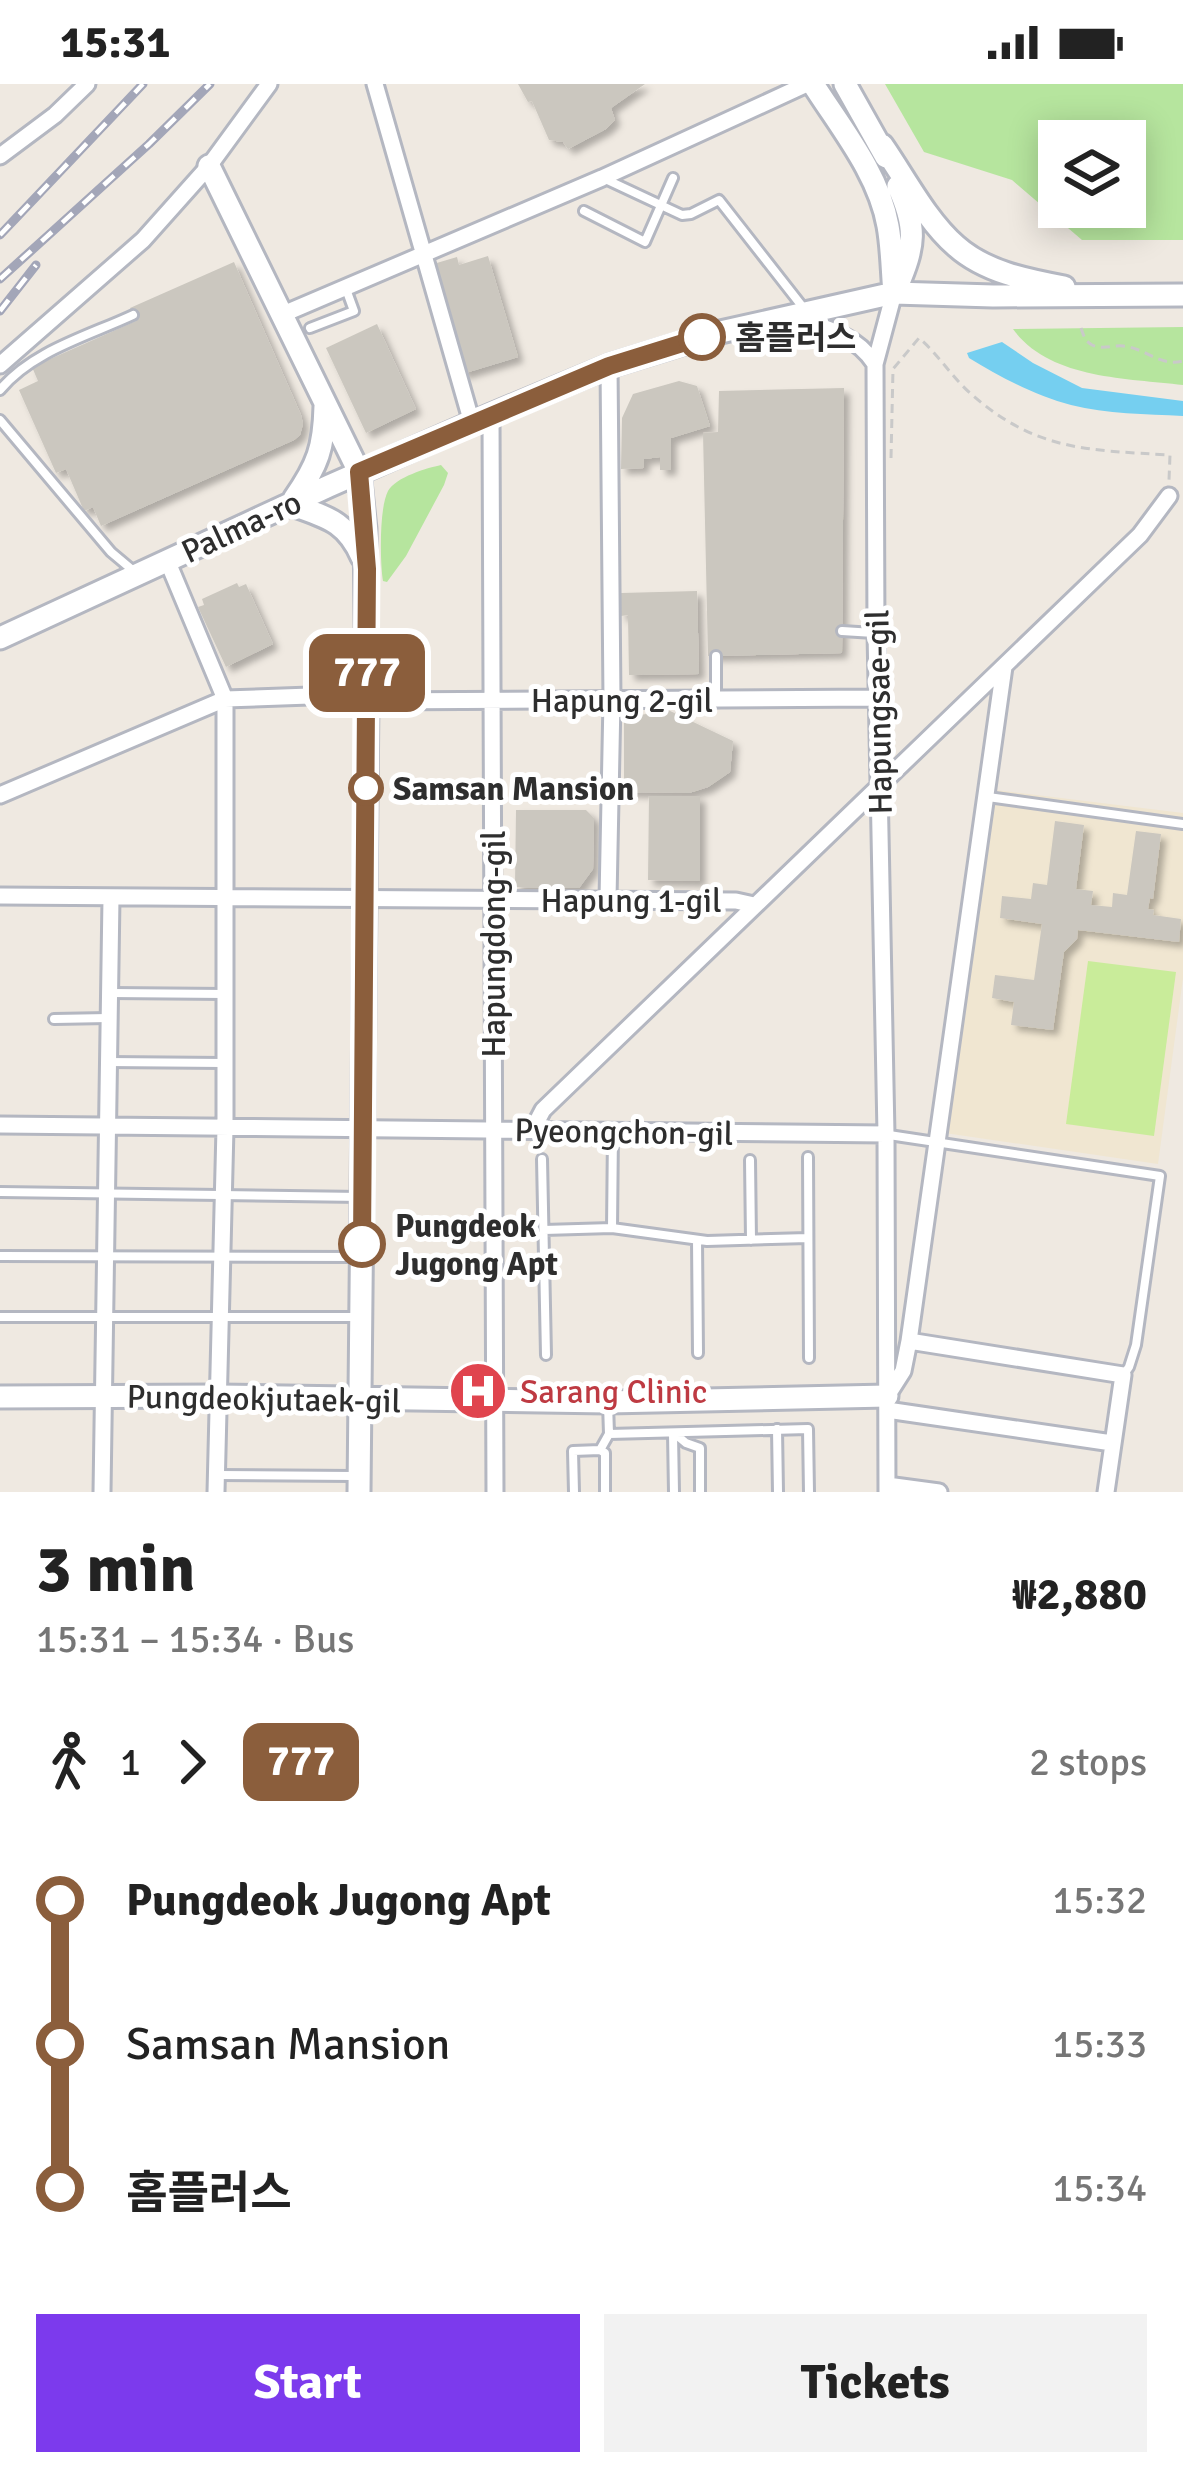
<!DOCTYPE html>
<html lang="en">
<head>
<meta charset="utf-8">
<style>
  :root { --surface:#fff; --page:#f2f2f2; --text:#222; --muted:#767676; --accent:#7c3aed }
  body { margin:0; font-family:Signika,"Noto Sans KR",sans-serif; background:var(--page); color:var(--text); height:100vh; display:flex; flex-direction:column; font-size:45px; white-space:nowrap }
  * { box-sizing:border-box; margin:0 }
  p { font-size:39px; color:var(--muted) }
  .icon { flex:none; width:66px; height:66px; fill:none; stroke:currentColor; stroke-width:2; stroke-linecap:round; stroke-linejoin:round }
  .map { position:relative; height:1408px; overflow:hidden }
  .panel { display:flex; flex-direction:column; background:var(--surface); flex:1 }
  .panel>* { flex:none }
  .badge { padding:0 24px; border-radius:18px; font-size:42px; line-height:78px }
  .tools { position:absolute; left:1038px; top:36px; display:grid; gap:24px }
  .tools a { display:grid; place-items:center; width:108px; height:108px; border-radius:0px; background:var(--surface); box-shadow:0 6px 30px #0003; font-size:60px }
  .map>.badge { position:absolute; translate:-50% -50%; box-shadow:0 0 0 6px #fff }
  .legs { display:flex; align-items:center; gap:18px; height:132px; padding:0 36px; font-size:39px }
  .legs p { margin-inline-start:auto }
  .head { display:flex; align-items:center; justify-content:space-between; height:204px; padding:0 36px }
  h1 { font-size:66px; font-weight:800; line-height:90px }
  .primary-button { display:flex; gap:24px; margin-top:auto; padding:24px 36px }
  .primary-button a { flex:1; height:138px; border-radius:0px; background:var(--accent); color:#fff; font-size:48px; font-weight:800; line-height:138px; text-align:center }
  .primary-button a+a { background:var(--page); color:var(--text) }
  ul { padding:0 36px; list-style:none }
  li { display:flex; align-items:center; gap:42px; height:144px; font-size:45px }
  li i { display:grid; place-items:center; width:18px; height:100%; margin:0 15px; background:currentColor }
  li i::after { content:''; width:30px; height:30px; margin:-15px; border:9px solid; border-radius:50%; background:var(--surface) }
  li p { margin-inline-start:auto }
  li:first-child i { background:linear-gradient(#0000 50%,currentColor 0) }
  li:last-child i { background:linear-gradient(currentColor 50%,#0000 0) }
  .status { display:flex; justify-content:space-between; align-items:center; height:84px; padding:0 60px; background:var(--surface); direction:ltr }
  .status svg { height:33px; fill:currentColor }
  .map>svg:first-child { display:block }
  .education { fill:#f0e6d1 }
  .green { fill:#b6e59e; fill-rule:evenodd }
  .pitch { fill:#c9ec9a }
  .water { fill:#75cff0 }
  .building { fill:#cbc7bf; filter:url(#shadow) }
  .lines { fill:none; stroke-linecap:round; stroke-linejoin:round }
  .lane-casing { stroke:#b4b7c1; stroke-width:14 }
  .street-casing { stroke:#b4b7c1; stroke-width:21 }
  .secondary-casing { stroke:#b4b7c1; stroke-width:27 }
  .path { stroke:#c9c9c9; stroke-width:3; stroke-dasharray:9 6; stroke-linecap:butt }
  .lane { stroke:#fff; stroke-width:8 }
  .street { stroke:#fff; stroke-width:15 }
  .secondary { stroke:#fff; stroke-width:21 }
  .rail-casing { stroke:#a3a6b8; stroke-width:9 }
  .rail { stroke:#fff; stroke-width:4.5; stroke-dasharray:14; stroke-linecap:butt }
  .line-1-casing { stroke:#fff; stroke-width:27 }
  .line-1 { stroke:#8b5e3c; stroke-width:18 }
  .stop-1-dot { fill:#fff; stroke:#8b5e3c; stroke-width:6 }
  .labels { text-anchor:middle; stroke-width:10; stroke-linejoin:round; paint-order:stroke }
  .stop-label { font-size:33px; font-weight:bold; fill:#2e2e2e; stroke:#fff; text-anchor:start }
  .street-label { font-size:33px; fill:#2e2e2e; stroke:#fff }
  .health-label { font-size:33px; fill:#be3a42; stroke:#fff; text-anchor:start }
</style>
</head>
<body>
<div class="status"><b>15:31</b><svg viewBox="0 0 49 12"><path d="M0 12V9h3v3zM5 12V6h3v6zM10 12V3h3v9zM15 12V0h3v12zM26 1h20v11H26zM47 4h2v5h-2z"/></svg></div>
<div class="map">
<svg width="1183" height="1408" viewBox="0 0 1183 1408">
  <defs>
    <filter id="shadow"><feDropShadow dx="5.5" dy="5.5" stdDeviation="3" flood-color="#0004"/></filter>
  </defs>
  <rect width="100%" height="100%" fill="#efe9e1"/>
  <path class="education" d="M988 705 1183 729V894L1158 1080 938 1048Z"/>
  <path class="green" d="M885 0H1183V156H1082L1012 96 924 68ZM1125 57V123H1059V57Z
    M1183 243V301C1126 294 1049 295 1013 245Z
    M441 381 448 389 444 401 406 472 387 498 383 497C380 479 379 424 388 407 396 393 427 384 441 381Z"/>
  <path class="pitch" d="M1088 877 1176 888 1154 1052 1066 1040Z"/>
  <path class="water" d="M1002 258 1033 279 1082 304 1183 317V332C1146 330 1107 330 1071 321 1036 312 1000 293 969 274L967 269Z"/>
  <path class="building" d="M518 0H645L611 24 615 36 606 45 568 65 563 58 549 56 532 17 528 18Z
    M488 172 518 273 462 290 430 181 457 173 459 181Z
    M234 178 301 331 303 340 300 351 294 356 101 442 93 423 84 427 66 385 56 389 19 306 38 297 32 283 136 237 130 224Z
    M377 240 416 325 366 349 326 264Z
    M679 297 697 302 710 342 671 354V386H660V373L644 375V384L621 385 622 334 633 310Z
    M844 304 842 569 708 572 703 349 718 348 719 307Z
    M237 499 239 503 246 500 273 560 226 583 198 523 204 521 202 515Z
    M697 507 699 590 629 591 628 531 621 532V509Z
    M668 626 733 657 730 688 708 703 689 709 624 708V634Z
    M649 712H700V797L648 796Z
    M516 726H586L594 734 593 785 579 804 515 803Z
    M1055 737 1084 741 1076 805 1093 807 1091 821 1112 823 1113 809 1127 811 1136 747 1161 750 1153 815 1150 814 1148 825 1154 826 1153 831 1181 835 1179 858 1078 846 1077 855 1064 868 1053 946 1011 941 1014 918 992 914 995 891 1034 896 1042 840 1000 834 1002 812 1031 815 1033 799 1047 801Z"/>
  <g class="lines">
    <defs>
      <path id="lane" d="M603 94 682 131 691 130 719 116 805 226
        M584 127 645 158 673 94
        M310 244 354 227 346 205
        M0 306C32 267 88 252 133 231
        M0 336 111 468 136 489
        M842 547 874 549
        M716 572V612
        M988 713 1183 740
        M111 909 225 910
        M54 935 108 934
        M108 978 223 979
        M889 1051 1160 1092 1136 1261 1129 1283 1124 1290
        M808 1073 809 1274
        M542 1075 546 1271
        M750 1076 751 1156
        M0 1108 361 1113
        M612 1144 613 1048
        M544 1146 612 1144 707 1157 808 1154
        M697 1156 698 1269
        M0 1172 360 1173
        M0 1233H360
        M608 1319 609 1350 808 1345 809 1408
        M777 1345 778 1408
        M674 1349 686 1359 700 1364V1408
        M673 1350 674 1408
        M218 1391 353 1392
        M574 1408 573 1367 600 1366
        M605 1408V1369L600 1366 609 1350"/>
      <path id="street" d="M375 0 472 339
        M0 72 55 31 87 0
        M281 231 602 94 807 0
        M790 233C823 243 856 250 875 280
        M0 281 143 156 209 82 269 0
        M491 331 495 1408
        M167 476 225 615V1044L216 1408
        M367 617 877 614
        M0 711 225 615 366 610
        M0 812 736 817 754 821
        M608 815 612 616 609 282
        M0 1041 886 1050
        M533 1045 543 1026 1140 451 1169 412
        M909 1257 1123 1291 1106 1408
        M889 1309 903 1287 909 1257 1004 583
        M887 1326 1112 1359
        M887 1401 939 1408
        M102 1408 111 814
        M887 1408 886 1050 876 549 875 280 894 209"/>
      <path id="secondary" d="M813 0C841 44 879 90 888 142 892 164 892 187 894 209
        M845 0 886 73
        M882 61C905 94 926 136 956 162 985 188 1027 196 1064 203
        M209 82 359 388 365 445 367 617 359 1408
        M897 203C915 161 917 144 898 102
        M294 415C318 381 324 363 325 322
        M290 420C325 433 346 436 362 473
        M0 554 329 402 472 339 609 282 716 249 894 209 993 212 1183 211
        M0 1313 218 1312 608 1318 887 1312"/>
    </defs>
    <use href="#lane" class="lane-casing"/>
    <use href="#street" class="street-casing"/>
    <use href="#secondary" class="secondary-casing"/>
    <path class="path" d="M1081 244C1084 252 1084 256 1092 261 1103 266 1113 261 1123 262 1146 264 1159 283 1183 277
      M891 374 893 285 919 254C938 270 951 292 970 309 1035 367 1087 366 1170 371L1169 396"/>
    <use href="#lane" class="lane"/>
    <use href="#street" class="street"/>
    <use href="#secondary" class="secondary"/>
    <defs>
      <path id="rail" d="M0 151 143 0
        M0 195 149 60 210 0
        M0 227 36 181"/>
    </defs>
    <use href="#rail" class="rail-casing"/>
    <use href="#rail" class="rail"/>
  </g>
  <g class="lines">
    <defs>
      <path id="line-1" d="M362 1160 367 485 359 388 609 282 702 253"/>
    </defs>
    <use href="#line-1" class="line-1-casing"/>
    <use href="#line-1" class="line-1"/>
  </g>
  <defs>
    <symbol id="hospital-disc" viewBox="-11 -11 22 22"><circle r="9.5" fill="#e0444e" stroke="#fff"/><path d="M-5-5h3v3.5h4V-5h3V5h-3V1.5h-4V5h-3Z" fill="#fff"/></symbol>
  </defs>
  <g fill-rule="evenodd">
    <use href="#hospital-disc" x="445" y="1274" width="66" height="66"/>
  </g>
  <g class="stop-1-dot">
    <circle cx="702" cy="253" r="21"/>
    <circle cx="366" cy="704" r="15"/>
    <circle cx="362" cy="1160" r="21"/>
  </g>
  <g class="labels">
    <g class="stop-label">
      <text x="735" y="265">홈플러스</text>
      <text x="393" y="716">Samsan Mansion</text>
      <text x="395" y="1153">Pungdeok<tspan x="395" dy="38">Jugong Apt</tspan></text>
    </g>
    <g class="street-label">
      <text transform="translate(241 442) rotate(-25)" y="12">Palma-ro</text>
      <text x="622" y="628">Hapung 2-gil</text>
      <text transform="translate(878 628) rotate(-91)" y="12">Hapungsae-gil</text>
      <text x="631" y="828">Hapung 1-gil</text>
      <text transform="translate(493 860) rotate(-90)" y="12">Hapungdong-gil</text>
      <text transform="translate(624 1047) rotate(1)" y="12">Pyeongchon-gil</text>
      <text transform="translate(264 1314) rotate(1)" y="12">Pungdeokjutaek-gil</text>
    </g>
    <g class="health-label">
      <text x="520" y="1319">Sarang Clinic</text>
    </g>
  </g>
</svg>
<div class="tools">
<a><svg class="icon" aria-label="layers" viewBox="0 0 24 24"><path d="M12 4l9 5-9 5-9-5zM3 14l9 5 9-5"/></svg></a>
</div>
<b class="badge" style="left:367px;top:589px;background:#8b5e3c;color:#fff">777</b>
</div>
<section class="panel">
<div class="head"><div><h1>3 min</h1><p>15:31 – 15:34 · Bus</p></div><b>₩2,880</b></div>
<div class="legs"><svg class="icon" aria-label="walk" viewBox="0 0 24 24"><circle cx="13" cy="4" r="2"/><path d="M13 8l-2 6 4 7M11 14l-3 7M7 12l3-4h3l4 4"/></svg>1<svg class="icon" aria-label="forward" viewBox="0 0 24 24"><path d="M9 5l7 7-7 7"/></svg><b class="badge" style="background:#8b5e3c;color:#fff">777</b><p>2 stops</p></div>
<ul>
<li><i style="color:#8b5e3c"></i><b>Pungdeok Jugong Apt</b><p>15:32</p></li>
<li><i style="color:#8b5e3c"></i><span>Samsan Mansion</span><p>15:33</p></li>
<li><i style="color:#8b5e3c"></i><b>홈플러스</b><p>15:34</p></li>
</ul>
<div class="primary-button"><a>Start</a><a>Tickets</a></div>
</section>
</body>
</html>
